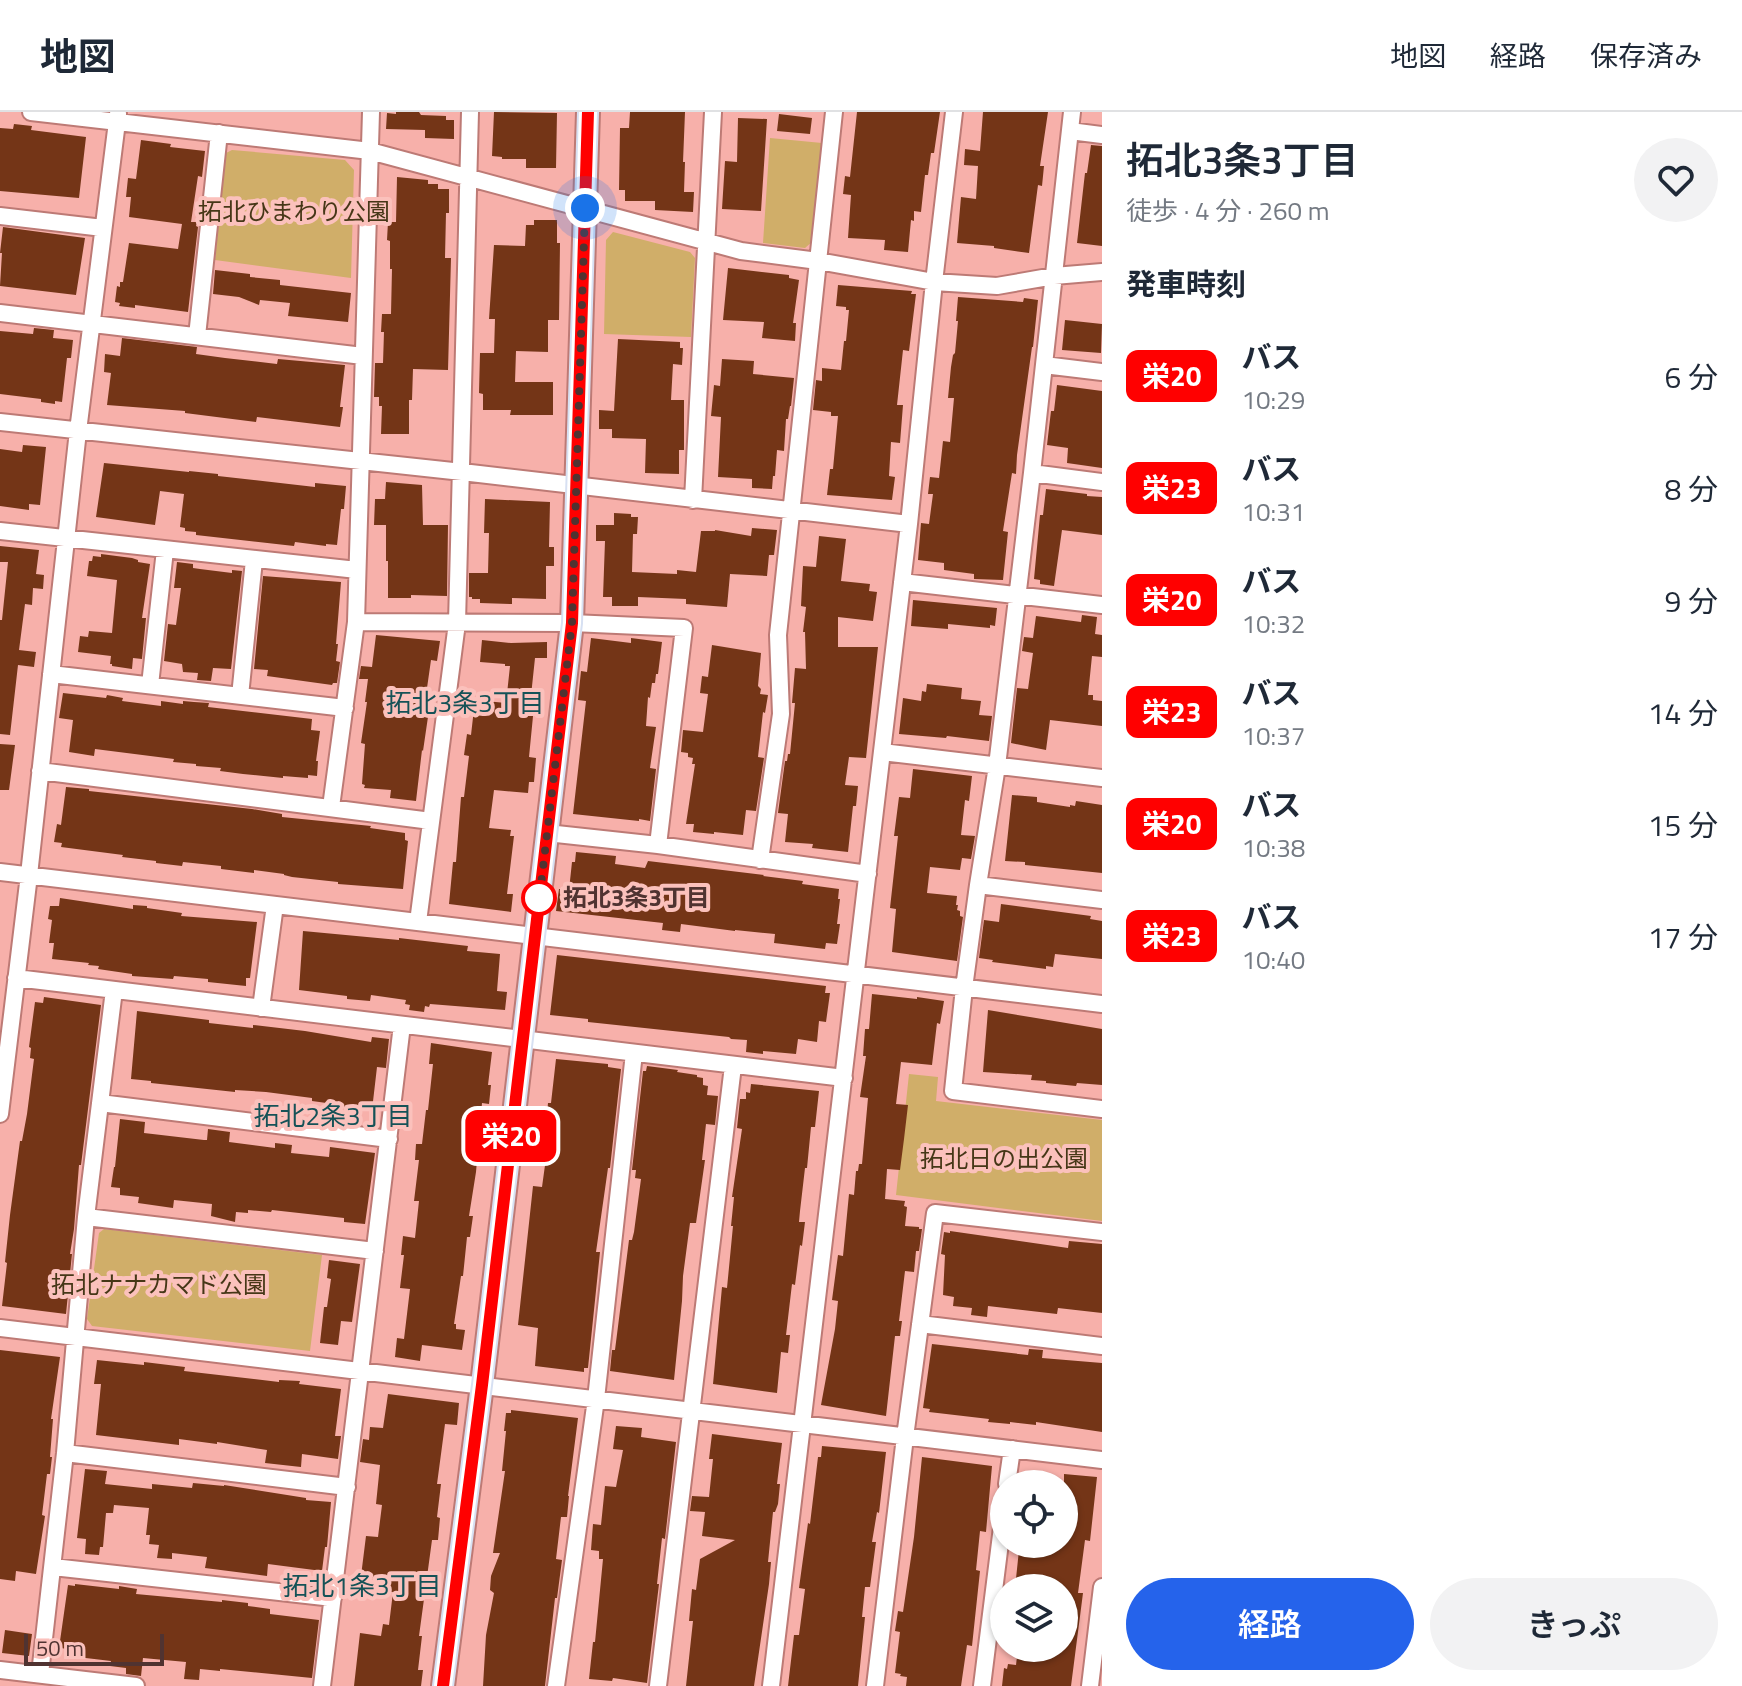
<!DOCTYPE html>
<html lang="ja">
<head>
<meta charset="utf-8">
<style>
  :root { --surface:#fff; --page:#f2f2f3; --text:#1f2937; --muted:#747a83; --line:#e0e1e3; --accent:#2563eb }
  body { margin:0; font-family:"Titillium Web","Noto Sans JP",sans-serif; background:var(--page); color:var(--text); height:100vh; display:flex; flex-direction:column; font-size:30px; white-space:nowrap }
  * { box-sizing:border-box; margin:0 }
  p { font-size:26px; color:var(--muted) }
  .icon { flex:none; width:44px; height:44px; fill:none; stroke:currentColor; stroke-width:2; stroke-linecap:round; stroke-linejoin:round }
  .map { position:relative; flex:1; overflow:hidden }
  .drawer { display:flex; flex-direction:column; background:var(--surface); width:640px }
  .drawer>* { flex:none }
  .badge { padding:0 16px; border-radius:12px; font-size:28px; line-height:52px }
  .fabs { position:absolute; left:990px; top:1358px; display:grid; gap:16px }
  .fabs a { display:grid; place-items:center; width:88px; height:88px; border-radius:50%; background:var(--surface); box-shadow:0 2px 6px #0004; font-size:40px }
  .scale { position:absolute; left:24px; bottom:20px; width:140px; box-sizing:border-box; padding-left:8px; border:4px solid #503331; border-top:0; font-size:22px; line-height:28px; white-space:nowrap; color:#503331; -webkit-text-stroke:6px #fbc1bc; paint-order:stroke }
  .you { position:absolute; width:40px; height:40px; margin:-20px; border:6px solid #fff; border-radius:50%; background:#1a73e8; box-shadow:0 0 0 12px #1a73e833 }
  .map>.badge { position:absolute; translate:-50% -50%; box-shadow:0 0 0 4px #fff }
  h2 { padding:0 24px; font-size:30px; line-height:72px }
  .round { display:grid; place-items:center; flex:none; width:84px; height:84px; border-radius:42px; background:var(--page) }
  .headline { display:flex; align-items:center; justify-content:space-between; height:136px; padding:0 24px }
  h1 { font-size:38px; font-weight:600; line-height:60px }
  .button { display:flex; gap:16px; margin-top:auto; padding:16px 24px }
  .button a { flex:1; height:92px; border-radius:48px; background:var(--accent); color:#fff; font-size:32px; font-weight:600; line-height:92px; text-align:center }
  .button a+a { background:var(--page); color:var(--text) }
  ul { padding:0; list-style:none }
  li { display:flex; align-items:center; gap:24px; height:112px; padding:0 24px }
  li div { flex:1 }
  li b { display:block; font-size:30px }
  li em { font-style:normal }
  li .badge { min-width:88px; font-weight:700; text-align:center }
  header { display:flex; align-items:center; gap:48px; box-sizing:border-box; height:112px; padding:0 40px; background:var(--surface); border-bottom:2px solid var(--line) }
  header strong { font-size:38px }
  nav { display:flex; gap:44px; margin-inline-start:auto; font-size:28px }
  main { display:flex; flex:1; min-height:0 }
  .map>svg:first-child { display:block }
  .green { fill:#d0ae69 }
  .building { fill:#743517 }
  .lines { fill:none; stroke-linecap:round; stroke-linejoin:round }
  .street-casing { stroke:#bd7a75; stroke-width:20 }
  .secondary-casing { stroke:#bd7a75; stroke-width:26 }
  .street { stroke:#fff; stroke-width:16 }
  .secondary { stroke:#d7e0f2; stroke-width:22 }
  .line-casing { stroke:#fff; stroke-width:18 }
  .line { stroke:#f00; stroke-width:12 }
  .walk { stroke:#503331; stroke-width:8; stroke-dasharray:0 14.4 }
  .stop-dot { fill:#fff; stroke:#f00; stroke-width:4 }
  .labels { text-anchor:middle; stroke-width:8; stroke-linejoin:round; paint-order:stroke }
  .park-label { font-size:24px; fill:#463717; stroke:#fbc1bc }
  .stop-label { font-size:24px; font-weight:bold; fill:#503331; stroke:#fbc1bc; text-anchor:start }
  .neighbourhood-label { font-size:26px; fill:#155257; stroke:#fbc1bc }
</style>
</head>
<body>
<header>
<strong>地図</strong>
<nav><a>地図</a><a>経路</a><a>保存済み</a></nav>
</header>
<main>
<div class="map">
<svg width="1102" height="1574" viewBox="0 0 1102 1574">
  <rect width="100%" height="100%" fill="#f7b0aa"/>
  <path class="green" d="M770 26 822 31 813 129 805 136 763 131Z
    M232 38 345 48 354 58 351 166 215 148 226 41Z
    M613 120 690 140 695 146 691 225 604 222 606 128Z
    M909 962 938 965 936 989 1102 1008V1109L896 1083Z
    M104 1117 322 1143 310 1239 92 1214 87 1207 99 1121Z"/>
  <path class="building" d="M396 0H419L421 3 446 4V8H454V27L425 26V18L386 17 387 1 396 2Z
    M494 0 557 1 556 56H526V47H502V45L492 44Z
    M630 0H685L683 50H685L684 80H694L693 100 655 98V89H625V78H619L620 16H629Z
    M857 0H940L934 41H931L928 63H925L921 100 914 99V109L911 108 908 140 884 138 885 128 848 126 851 83 843 82 845 64 850 65Z
    M983 0H1048L1040 54H1044L1042 74 1038 73 1029 141 994 136V134L957 131 961 85 976 87 978 54 964 53 965 37 980 39Z
    M779 2 812 6 810 22 777 19Z
    M738 6 767 7 761 99 722 97 725 49 737 50Z
    M14 12 32 14 31 18 86 25 79 86 0 79V16L13 17Z
    M141 28 171 32 170 35 205 39 202 65 198 64 191 110H197L196 114 198 115 188 200 135 193V196L119 194 120 191 115 190 117 174 120 175V170H123L129 131 178 137 182 112 129 105 131 85H126L128 66 136 67Z
    M1091 33 1102 34V134L1077 131 1085 61H1087Z
    M397 65 428 68V72H438V77H449V101H446L445 146H451L448 258 413 257 412 288H409V322H381L382 294H379V285H374L375 251H383L384 220H381L382 202H391L392 157H390V129L387 128 388 110H396Z
    M534 108H557V131H560L559 208H548V240L516 239 515 270H553V303H510L511 298H483V282L479 281 480 241H494L495 207H489L494 133 525 134 526 113H534Z
    M3 115 85 126 76 183 0 174 2 141H0Z
    M728 156 789 163V166L799 168 793 211H796L795 229 762 226 764 210 723 208Z
    M215 158 250 162V165L280 168V173L351 181 348 210 288 204 290 191 260 188 259 193 239 185 213 182Z
    M838 173 912 179 911 182H916L909 239 903 238 897 293H903L900 331 891 330 889 364 895 365 892 388 827 383 830 357H833L838 304H831V300L813 298 816 268 822 269V256L841 258 844 229H846L849 198H846V195L836 194Z
    M958 185 1023 190 1024 186 1038 188 1033 235H1032L1017 343 1016 362 1012 361 1003 419 1008 420 1003 468 974 467V462L944 458V451L918 448 921 411 929 412 933 382H928L930 365 939 366 943 329 950 330 954 286H948L951 255 953 243 955 241 958 209H956Z
    M1065 208 1102 212 1101 241 1062 238Z
    M34 216 54 218 53 226 73 228 71 246H67L62 290 55 289V292L41 290V287L0 282V219L33 222Z
    M122 226 197 235 196 242 225 246 277 252 278 247 345 253 340 295H343L340 315 257 305 256 310 185 301V299L107 293 111 261 104 260 105 242 120 244Z
    M618 227 680 230V236H683L682 253 673 252 671 288H684V338H679V362L645 361 646 327 612 326V317H599V298L614 299Z
    M722 247 754 249 753 262 794 266 791 294H790L788 307H786L784 339 777 338 775 364H773L772 377 752 376V367L718 365 721 305 711 304 714 273 720 274Z
    M1057 273 1102 279V356L1067 351 1068 336 1047 333 1051 299H1054Z
    M23 333 46 335 40 393 29 392V398L0 394V337L22 340Z
    M104 351 189 360V359L218 362V364L315 375V371L346 374 344 397H341L337 433 326 432V434L295 430 294 434 196 423V420L185 419V416L180 415 184 382 160 379 155 413 96 405Z
    M386 370 422 373 423 413H448L447 484 411 483V486H388V449H386V413H374L375 387H385Z
    M1046 377 1087 382V384L1102 385V423L1062 418 1054 474 1040 472V468L1034 467 1040 403H1043Z
    M485 387 550 390 549 435H554V454H546V487L512 486V492L480 491V487H472V485H469V461H488L489 421H484Z
    M614 401 631 402V405H638L637 422H633L632 460 677 462V458L696 460 701 419H715V418L751 424 752 416 777 418 774 443H769L767 464 730 462 727 495 686 492V487L638 485V494H612V485H603L605 429H596V413H614Z
    M819 424 846 427 841 469 870 472 869 479 877 480 873 509 838 505V535H878L866 646 849 645 845 673 858 674 856 694H853L848 740 812 736 813 732 785 730 788 702 778 701 785 649H787L788 642H790L795 591H792L795 556 806 557 805 520H803L806 495 801 494 803 454 816 455Z
    M0 434 39 438 36 462 44 463 43 477 33 476 32 493 25 492 19 538 36 540 34 555 18 553 10 623 0 622V508H2L8 450H0Z
    M101 442 132 446 138 448V450L150 452 142 506H146L142 547 133 546 132 557 112 554V552H110L111 544 78 540 80 524 88 525 89 519 112 521 117 468 87 464 89 449H92L93 444 101 445Z
    M177 450 193 452V456L200 457 232 461V458L242 459 231 557 213 556 211 569 197 568 198 561 183 560 182 552 164 549 168 512 176 513 181 476H174Z
    M263 464 341 470 336 532H338L336 549 340 550 337 571H333L332 573 267 564 268 558 254 557Z
    M913 488 997 496 995 514 990 513V516L948 512V517L911 514Z
    M1082 503 1097 505 1095 522 1102 523V545L1092 544 1088 583H1093V588L1102 589V614L1050 608 1046 638 1011 631 1017 576 1028 577 1033 541 1022 539 1024 525 1033 526 1036 504 1081 510Z
    M376 523 440 529 437 549 431 548 424 597 429 598 423 639 422 638 416 689 390 686 391 678 364 676 365 673 362 672 365 632 361 631 367 590H365L368 567H359L361 554 372 555Z
    M591 526 631 531V526L662 530 658 562H656L655 571H652L650 586 648 585 646 614 656 615 650 656 656 657 650 709 639 707V709L573 702 586 589 578 588 581 559 587 560Z
    M482 528 511 531 547 530V546H535L530 593 534 594 529 645 536 646 534 670H529L528 681 494 678 489 716 511 718 510 724H514L507 782H513L511 800 449 792 453 750H456L461 685H464L469 644 464 643 467 622 471 623 475 588 506 591 510 554H505V552L480 550Z
    M712 533 761 541 758 574 761 577 760 582 768 583 765 601 763 600 758 645 764 646 756 699 746 698 743 723 714 720V722L693 720 694 712H686L695 652H692L693 646 688 645V641L681 640 683 618 703 620 708 582 700 581 702 564 708 565Z
    M927 572 962 576 961 587 981 589 979 603 992 604 989 629 947 624 946 626 899 622 903 586 921 589 922 579 926 580Z
    M63 581 106 586 107 583 123 586 122 589 161 594V589L183 592V589L194 590 209 591 208 595 312 607 311 618 320 619 316 649H318L317 664 308 663V666L283 664V666L243 662 220 659 221 656 196 654V652L173 650 174 647 95 637 94 644 69 640 73 608 59 606Z
    M0 632 15 633 9 678H0Z
    M913 657 972 664 969 689 965 688 961 723 975 724 971 747 962 746 960 758 930 755 927 781 957 784 956 793H958L957 798 960 799V804L963 805 957 849 892 840 896 797 890 796 898 724H894L899 685 910 686Z
    M66 675 89 677V679L252 697 282 702V705L371 714 370 716 405 721V728L408 729 403 777 338 772V770L292 765 284 763V762L254 758V761L221 757V754L183 750 182 754 156 751V749L122 745 123 743 61 735 62 731 54 730 57 712 61 713Z
    M1012 683 1037 685V690L1070 695V693L1075 694 1076 689 1102 693V761L1025 753V750L1005 749Z
    M576 740 616 744 615 752 645 756 648 749 764 763 763 764 803 769 802 772 839 777 838 787H840L837 812H840L837 832 826 831 825 837 774 831 775 822 735 818V819L681 812 680 820 662 818 663 811 556 799 559 777 569 778 572 750H575Z
    M60 786 133 797V793L147 794V796L182 801 181 804 257 810 250 866H246V874L208 870V867L174 864 173 867 132 864V862L98 857 99 854 88 853 89 851 52 847 54 831H49L52 808 48 807 50 794H59Z
    M1001 792 1091 804 1090 807 1102 809V847L1055 842 1053 855 1046 854V857L992 850 993 848 979 846 984 808 999 810Z
    M303 819 399 828V826L468 834 467 839 500 842 497 879 507 880 505 898 430 892 429 895 425 894 424 900 409 898 410 893 405 892 406 888 371 883 370 889 347 887V884L299 878Z
    M557 843 826 874 825 881H830L826 910 819 909 817 930 798 927 796 942 763 939V942L746 940 747 928 731 927 729 925 588 910V907L550 903Z
    M872 882 917 887V885L944 889 940 912 937 911 932 953 901 950 896 992 908 993 904 1027 900 1058 887 1057 885 1087 905 1089 904 1094 907 1095 905 1114 919 1115V1117H922L919 1139H916L914 1160 905 1159 899 1209H902L900 1224H895L886 1304 821 1293 835 1217 838 1189 832 1188 838 1143 843 1144 849 1082 854 1083 856 1059H858L859 1052H862L868 986 860 985 866 944H863L865 917H869Z
    M44 885 101 893 81 1053H79L74 1117 70 1142H72L66 1202 2 1194 7 1151 5 1150 10 1103 20 1029H22L27 1002 34 947 30 946 31 936 29 935 35 890 43 891Z
    M988 898 1102 917V973L1077 971 1076 974 1046 971V969L1031 968 1032 963 983 960Z
    M137 899 209 908V911L253 916V913L305 919 371 930 372 925 389 927 386 956 377 955 372 998 362 996V1000L344 998V994H341V993L312 989V986L266 980 235 978V980L151 971V969L131 967Z
    M431 931 492 940 488 973H491L489 992 482 991 476 1060 469 1104H473L470 1125H467L463 1164H461L454 1212H456V1217L465 1218 462 1238 422 1233 420 1249 395 1245 397 1226 404 1227 410 1177 400 1176 404 1143H401L403 1124 415 1126 419 1089H414L419 1048H415L416 1032H422L426 998H428L433 952H429Z
    M556 947 608 952V955L621 957 610 1056H608L596 1140H600L588 1256H584V1260L535 1254 538 1216 518 1213 533 1074 542 1075 546 1046 543 1045 548 991H551Z
    M647 954 678 958 677 960 697 963V965L703 966V973L708 974 707 983 718 984 715 1013 706 1012 702 1048H705L696 1111H690L683 1164 682 1189 674 1268 610 1259 612 1238H615L629 1128H632L634 1120 641 1067 635 1066 636 1058H632L643 959H646Z
    M751 972 819 979 815 1015H811L807 1056H805L800 1099 799 1110H805L802 1134 800 1133 795 1173 792 1172 786 1223H790L788 1241 781 1240 777 1281 713 1272 722 1175 727 1176 733 1114H731L734 1085H732L742 1017 737 1016 740 987H746V980L750 981Z
    M120 1007 145 1010 144 1021 204 1028H207L208 1017 230 1020 229 1030 275 1036V1031L292 1033 291 1041 329 1045 330 1035 375 1041 365 1112 344 1110V1106L272 1098 271 1100 248 1098V1101L236 1100 235 1110 211 1104 212 1092 174 1088 173 1096 138 1091 139 1085 120 1083V1076L111 1075 114 1055H115Z
    M950 1119 1068 1136 1069 1129 1102 1132V1201L1058 1196 1057 1202 988 1194 987 1205 971 1203 972 1196 953 1194 954 1185 943 1183 945 1143 941 1142 944 1120 950 1121Z
    M329 1148 360 1152 352 1210 341 1209 338 1233 320 1231 324 1195H327L331 1167 327 1166Z
    M932 1232 1028 1243 1029 1237 1043 1238 1042 1246 1102 1251V1320L1036 1310V1313L1010 1310V1312L988 1310 989 1307 929 1300 930 1297 923 1296Z
    M0 1238 60 1245 51 1307H53L50 1345H52L50 1362H47L42 1403 45 1404 36 1462 16 1459 15 1469 0 1467Z
    M97 1248 144 1253V1250L185 1255 184 1259 279 1270V1268L300 1269 299 1272 341 1277 335 1324H341L338 1347 302 1342 301 1355 265 1351 267 1338 217 1330V1332L179 1327V1333L96 1323 101 1272H94Z
    M388 1282 459 1291 457 1313 445 1312 437 1372H441L437 1405 440 1406 438 1428H432L419 1524H422L418 1558H423L421 1574H354L360 1521 381 1524 383 1512 389 1513 393 1480 379 1478 381 1467 361 1464 366 1424 378 1425 382 1393 376 1392 380 1353 360 1350 363 1327 369 1328 370 1315 383 1316Z
    M511 1298 578 1306 568 1384H569L567 1405H561L556 1447 562 1448 557 1486H555L545 1574H483L486 1523 494 1481 490 1478 491 1464 500 1441H493L505 1359H502L506 1319H504L506 1301H511Z
    M616 1314 642 1316 641 1325 676 1330 665 1427 662 1426 657 1472H659L647 1571 613 1566 612 1569 589 1567 593 1530H595L603 1447H599V1439L591 1438 593 1412 601 1413 605 1374 616 1375 623 1338 613 1337Z
    M712 1322 782 1331 777 1372H780L778 1392 775 1400H773L768 1450H771L769 1472 754 1574H686L693 1509H689L692 1477 696 1478 700 1447 735 1428 702 1424 705 1400 690 1399 692 1384 709 1385 713 1347H709Z
    M822 1334 886 1340 879 1401 877 1400 872 1430H876L870 1475H865L862 1505H865L858 1574H788L794 1523H799L805 1477 799 1476 802 1454 808 1411 810 1412 818 1345H821Z
    M922 1345 992 1354 986 1420 980 1419 976 1458 980 1459 972 1534 967 1533 961 1574H906L907 1565 900 1564 901 1562 895 1561 900 1520 895 1519 898 1499 903 1500 914 1425Z
    M85 1357 107 1359 105 1372 152 1377V1372L192 1376 193 1371 224 1374V1373L306 1386V1388L331 1390 327 1435H325L322 1459 268 1452 267 1464 205 1456 207 1445 172 1441V1447L157 1446 159 1433 149 1432 150 1423H146L149 1396 114 1393 113 1401H106L103 1435H100L99 1443 85 1442 86 1427 77 1426Z
    M1064 1362 1097 1365 1090 1429 1085 1428 1078 1481H1083L1071 1574H1002L1004 1556 1007 1557 1008 1552 1016 1553 1018 1536H1064V1475L1038 1472 1037 1476H1015L1019 1438 1050 1441 1051 1432H1064Z
    M75 1472 119 1477V1474L137 1477 136 1482 222 1490V1488L248 1491V1494L270 1497V1502L319 1508 312 1566 220 1557V1559L200 1557 199 1568 184 1567 186 1550 143 1546 141 1564 126 1562V1556L110 1554 111 1549 69 1544V1537L59 1536 68 1473 75 1474Z
    M5 1518 32 1522 29 1544 2 1541Z"/>
  <g class="lines">
    <defs>
      <path id="street" d="M31 0 370 39 741 139 818 149 934 170 997 174 1054 164 1102 160
        M1072 0 1032 361 997 654 978 773 964 876 953 979 1102 997
        M1070 19 1102 23
        M0 104 103 116
        M0 201 363 244
        M197 224 219 21
        M1044 253 1102 260
        M0 310 462 360 909 412
        M1032 361 1102 370
        M693 388 713 0
        M0 419 357 458
        M902 470 1102 493
        M356 510 572 511 684 516 658 733
        M51 562 345 596
        M150 573 165 438
        M240 584 254 448
        M882 640 1102 666
        M40 659 431 709
        M331 695 356 510 371 0
        M547 721 658 733 868 762
        M760 748 781 602 778 523 834 0
        M0 760 1102 892
        M978 773 1102 788
        M418 810 457 511 470 0
        M16 866 844 966
        M261 896 275 793
        M100 991 389 1027
        M0 1002 29 763 78 319 118 2
        M86 1105 375 1139
        M920 1212 1102 1234
        M0 1216 1102 1348
        M65 1341 347 1375
        M1007 1372 1012 1337
        M53 1455 333 1486
        M0 1558 136 1574
        M40 1562 65 1341 86 1105 114 878
        M322 1574 402 913
        M556 1574 596 1287 634 941
        M658 1574 733 954
        M771 1574 909 412 934 170 954 0
        M875 1574 905 1325 935 1101 1102 1120
        M982 1574 1004 1399
        M1090 1574 1102 1475"/>
      <path id="secondary" d="M443 1574 482 1273 572 511 588 0"/>
    </defs>
    <use href="#street" class="street-casing"/>
    <use href="#secondary" class="secondary-casing"/>
    <use href="#street" class="street"/>
    <use href="#secondary" class="secondary"/>
  </g>
  <g class="lines">
    <defs>
      <path id="line" d="M443 1574 482 1273 572 511 588 0"/>
    </defs>
    <use href="#line" class="line-casing"/>
    <use href="#line" class="line"/>
    <path class="walk" d="M539 786 538 798 572 511 585 96"/>
  </g>
  <circle class="stop-dot" cx="539" cy="786" r="16"/>
  <g class="labels">
    <g class="park-label">
      <text x="294" y="108">拓北ひまわり公園</text>
      <text x="1004" y="1055">拓北日の出公園</text>
      <text x="159" y="1181">拓北ナナカマド公園</text>
    </g>
    <g class="stop-label">
      <text x="563" y="794">拓北3条3丁目</text>
    </g>
    <g class="neighbourhood-label">
      <text x="465" y="600">拓北3条3丁目</text>
      <text x="333" y="1013">拓北2条3丁目</text>
      <text x="362" y="1483">拓北1条3丁目</text>
    </g>
  </g>
</svg>
<div class="fabs">
<a><svg class="icon" aria-label="locate" viewBox="0 0 24 24"><circle cx="12" cy="12" r="6"/><path d="M12 2v4M12 18v4M2 12h4M18 12h4"/></svg></a>
<a><svg class="icon" aria-label="layers" viewBox="0 0 24 24"><path d="M12 4l9 5-9 5-9-5zM3 14l9 5 9-5"/></svg></a>
</div>
<div class="scale">50 m</div>
<div class="you" style="left:585px;top:96px"></div>
<b class="badge" style="left:511px;top:1024px;background:#f00;color:#fff">栄20</b>
</div>
<section class="drawer">
<div class="headline"><div><h1>拓北3条3丁目</h1><p>徒歩 · 4 分 · 260 m</p></div><a class="round"><svg class="icon" aria-label="heart" viewBox="0 0 24 24"><path d="M12 20l-8-8c-3-5 5-10 8-4 3-6 11-1 8 4z"/></svg></a></div>
<h2>発車時刻</h2>
<ul>
<li><span class="badge" style="background:#f00;color:#fff">栄20</span><div><b>バス</b><p>10:29</p></div><em>6 分</em></li>
<li><span class="badge" style="background:#f00;color:#fff">栄23</span><div><b>バス</b><p>10:31</p></div><em>8 分</em></li>
<li><span class="badge" style="background:#f00;color:#fff">栄20</span><div><b>バス</b><p>10:32</p></div><em>9 分</em></li>
<li><span class="badge" style="background:#f00;color:#fff">栄23</span><div><b>バス</b><p>10:37</p></div><em>14 分</em></li>
<li><span class="badge" style="background:#f00;color:#fff">栄20</span><div><b>バス</b><p>10:38</p></div><em>15 分</em></li>
<li><span class="badge" style="background:#f00;color:#fff">栄23</span><div><b>バス</b><p>10:40</p></div><em>17 分</em></li>
</ul>
<div class="button"><a>経路</a><a>きっぷ</a></div>
</section>
</main>
</body>
</html>
